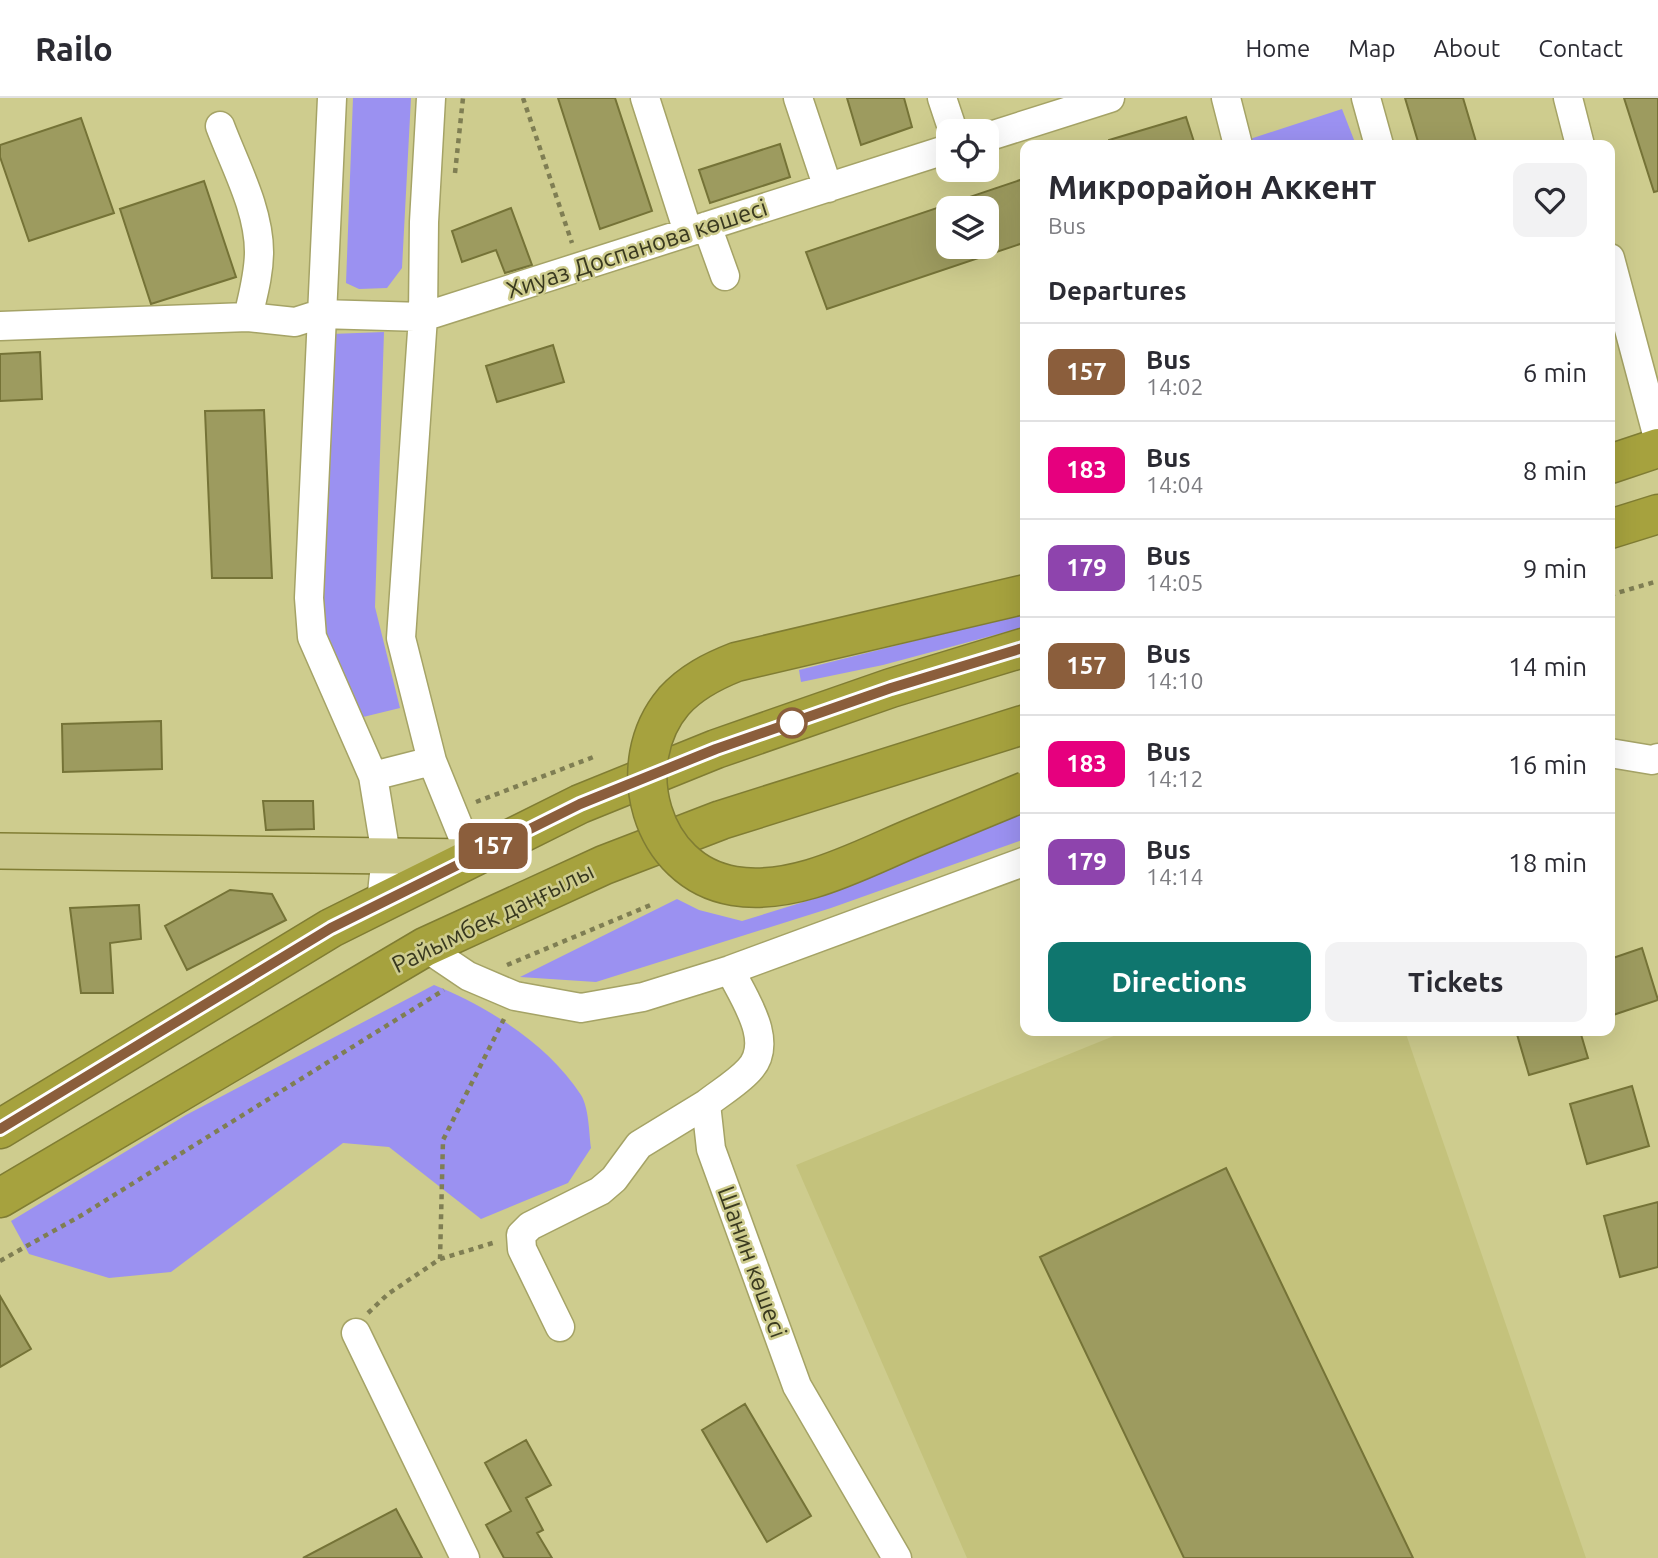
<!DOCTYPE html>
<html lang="en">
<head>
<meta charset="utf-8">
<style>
  :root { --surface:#fff; --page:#f2f2f3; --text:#2b2b33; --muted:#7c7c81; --line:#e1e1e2; --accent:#0f766e }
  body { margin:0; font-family:Ubuntu,sans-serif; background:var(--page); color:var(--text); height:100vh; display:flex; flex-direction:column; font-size:26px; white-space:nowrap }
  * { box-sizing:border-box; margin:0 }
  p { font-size:23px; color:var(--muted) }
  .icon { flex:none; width:38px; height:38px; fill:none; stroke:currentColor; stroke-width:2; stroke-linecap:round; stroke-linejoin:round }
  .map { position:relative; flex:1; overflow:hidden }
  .drawer { position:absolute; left:1020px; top:42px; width:595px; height:896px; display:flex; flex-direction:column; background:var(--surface); border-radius:14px; box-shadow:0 7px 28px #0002 }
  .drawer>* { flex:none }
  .badge { padding:0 14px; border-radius:10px; font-size:24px; line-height:46px }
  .fabs { position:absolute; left:936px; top:21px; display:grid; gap:14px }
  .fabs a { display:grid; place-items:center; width:63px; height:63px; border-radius:14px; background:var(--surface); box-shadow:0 7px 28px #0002; font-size:35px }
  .map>.badge { position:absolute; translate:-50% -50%; box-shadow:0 0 0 4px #fff }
  h2 { padding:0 28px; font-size:26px; line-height:63px }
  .round { display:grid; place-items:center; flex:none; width:74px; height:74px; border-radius:14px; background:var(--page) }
  .head { display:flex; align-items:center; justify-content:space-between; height:119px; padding:0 28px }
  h1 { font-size:33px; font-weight:600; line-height:52px }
  .cta { display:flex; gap:14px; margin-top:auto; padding:14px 28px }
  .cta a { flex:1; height:80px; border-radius:14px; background:var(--accent); color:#fff; font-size:28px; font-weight:600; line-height:80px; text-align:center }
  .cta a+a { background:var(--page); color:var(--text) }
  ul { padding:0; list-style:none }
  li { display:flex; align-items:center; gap:21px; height:98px; padding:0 28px; border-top:2px solid var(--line) }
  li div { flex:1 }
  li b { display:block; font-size:26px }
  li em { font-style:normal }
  li .badge { min-width:77px; font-weight:700; text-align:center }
  header { display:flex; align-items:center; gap:42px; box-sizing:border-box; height:98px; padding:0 35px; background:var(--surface); border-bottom:2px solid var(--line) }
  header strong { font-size:33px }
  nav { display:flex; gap:38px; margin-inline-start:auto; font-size:24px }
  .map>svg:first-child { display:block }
  .built { fill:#c4c27c }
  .green { fill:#9b91f1 }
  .building { fill:#9d9b5f; stroke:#757337; stroke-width:2; fill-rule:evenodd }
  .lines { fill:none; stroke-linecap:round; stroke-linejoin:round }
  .minor-casing { stroke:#a5a366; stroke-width:31 }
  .major-casing { stroke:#807d33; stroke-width:38 }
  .highway-casing { stroke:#807d33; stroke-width:41 }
  .path { stroke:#7f7e53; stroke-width:4.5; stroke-dasharray:5 5; stroke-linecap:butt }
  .minor { stroke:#fff; stroke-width:28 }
  .major { stroke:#cac78b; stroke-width:35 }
  .highway { stroke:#a6a23e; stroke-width:38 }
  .highway-bridge-casing { stroke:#807d33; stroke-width:41; stroke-linecap:butt }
  .highway-bridge { stroke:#a6a23e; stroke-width:38 }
  .line-casing { stroke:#fff; stroke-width:16 }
  .line { stroke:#8b5e3c; stroke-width:10 }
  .stop-dot { fill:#fff; stroke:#8b5e3c; stroke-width:3.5 }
  .labels { text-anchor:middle; stroke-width:5; stroke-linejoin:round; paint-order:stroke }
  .street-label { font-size:24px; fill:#39391f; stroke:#cecc8e }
</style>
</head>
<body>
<header>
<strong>Railo</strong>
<nav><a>Home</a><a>Map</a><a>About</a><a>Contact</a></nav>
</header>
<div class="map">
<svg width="1658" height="1460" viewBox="0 0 1658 1460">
  <rect width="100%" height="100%" fill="#cecc8e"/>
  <path class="built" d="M1126 933H1405L1586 1460H967L796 1067Z"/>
  <path class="green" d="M353 0H411L402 170 387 190 359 191 346 185Z
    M1342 11 1356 47H1252L1250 41Z
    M384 234 375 509 400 610 359 620 321 528 331 236Z
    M1025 515V529L883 567 801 584 799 572Z
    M1025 714V741L831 810 596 884 520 879 677 801 699 812 742 823 826 797Z
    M434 887C487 908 549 947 581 997 589 1010 589 1035 591 1050L568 1085 481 1121 389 1049 343 1045 171 1174 109 1180 29 1156 11 1123 186 1017Z"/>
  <path class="building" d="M558 0H615L652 113 600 131Z
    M847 0H904L912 29 861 47Z
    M1405 0H1463L1477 47H1419Z
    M1624 0H1658V93L1654 94Z
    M1186 19 1195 47H1109V42Z
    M81 20 114 115 29 143 0 59V47Z
    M780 46 790 79 710 105 699 72Z
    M1026 80V144L827 211 806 154ZM948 110H987V149H948Z
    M204 83 236 179 151 206 120 111Z
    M511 110 532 167 505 175 496 152 462 164 452 133Z
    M553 247 564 284 497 304 486 268Z
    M40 254 42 301 0 303V256Z
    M264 312 272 480H212L205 313Z
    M161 623 162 671 63 674 62 626Z
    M263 703H313L314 731 266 732Z
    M230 792 272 796 286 822 187 872 165 828Z
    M139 807 141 841 110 845 113 895H81L70 810Z
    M1642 850 1658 902 1610 918V861Z
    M1516 933H1580L1588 960 1529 977Z
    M1632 988 1649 1048 1587 1066 1570 1006Z
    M1226 1070 1413 1460H1184L1040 1159Z
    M1658 1104V1169L1620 1179 1604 1118Z
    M0 1198 31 1251 0 1269Z
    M745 1306 811 1418 767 1444 702 1332Z
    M526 1342 551 1387 526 1400 543 1432 537 1435 552 1460H504L486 1427 511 1413 485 1365Z
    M396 1411 422 1460H303Z"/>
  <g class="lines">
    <defs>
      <path id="minor" d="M332 0 309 500 312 539 373 678 386 757 381 805
        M431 0 424 124 423 219 401 540 432 663 471 759
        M645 0 688 134
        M798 0 828 90
        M942 0 953 33
        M1226 0 1238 47
        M1366 0 1379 47
        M1568 0 1580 47
        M220 28C235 68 259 111 259 154 259 176 253 197 248 219
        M987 39 1110 0
        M707 128 725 178
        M1610 160 1658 340
        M0 228 248 219 295 224 320 216 423 219 948 51
        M1610 655 1652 662 1658 660
        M373 678 432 663
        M425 849 468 878 515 898 581 910 643 899 730 872 1026 763
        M730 872C743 899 776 944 749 972 737 985 720 995 706 1006L711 1051 797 1288 897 1460
        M560 1229 522 1151 521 1137 530 1128 600 1093 614 1081 639 1047 706 1006
        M356 1235 465 1460"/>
      <path id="major" d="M0 753 471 759"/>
      <path id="highway" d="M1610 366 1658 350
        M1610 431 1658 416
        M0 1031 331 830 580 706 716 651 891 590 1026 549
        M0 1100 425 849 604 767 721 722 1026 626"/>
    </defs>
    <use href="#minor" class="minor-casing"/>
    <use href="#major" class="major-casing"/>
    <use href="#highway" class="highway-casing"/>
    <path class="path" d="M523 0 572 145
      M455 75 463 0
      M1610 497 1658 483
      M476 704 596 658
      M507 867 653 806
      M440 1161 496 1144
      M0 1163 82 1117 444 892
      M368 1215 388 1196 440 1161 443 1042 504 921"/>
    <use href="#minor" class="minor"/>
    <use href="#major" class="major"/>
    <use href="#highway" class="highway"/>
    <defs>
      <path id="highway-bridge" d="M1026 496 736 564C713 573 691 584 674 603 621 665 650 774 734 788 797 798 861 761 917 738 953 723 989 708 1026 693"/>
    </defs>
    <use href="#highway-bridge" class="highway-bridge-casing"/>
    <use href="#highway-bridge" class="highway-bridge"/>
  </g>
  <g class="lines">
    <defs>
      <path id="line" d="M0 1031 331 830 580 706 716 651 891 590 1026 549"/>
    </defs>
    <use href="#line" class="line-casing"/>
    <use href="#line" class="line"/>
  </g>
  <circle class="stop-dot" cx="792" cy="625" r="14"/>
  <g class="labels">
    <g class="street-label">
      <text transform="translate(637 151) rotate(-18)" y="8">Хиуаз Доспанова көшесі</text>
      <text transform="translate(493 820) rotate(-26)" y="8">Райымбек даңғылы</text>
      <text transform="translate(752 1164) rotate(70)" y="8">Шанин көшесі</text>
    </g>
  </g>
</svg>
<div class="fabs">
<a><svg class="icon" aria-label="locate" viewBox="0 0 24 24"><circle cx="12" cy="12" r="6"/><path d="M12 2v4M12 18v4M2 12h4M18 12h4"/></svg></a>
<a><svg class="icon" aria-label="layers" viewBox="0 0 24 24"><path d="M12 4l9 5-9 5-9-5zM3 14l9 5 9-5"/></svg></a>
</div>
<b class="badge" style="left:493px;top:748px;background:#8b5e3c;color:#fff">157</b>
<section class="drawer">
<div class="head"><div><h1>Микрорайон Аккент</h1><p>Bus</p></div><a class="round"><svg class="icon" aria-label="heart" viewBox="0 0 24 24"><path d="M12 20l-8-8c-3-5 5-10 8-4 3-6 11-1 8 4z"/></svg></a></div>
<h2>Departures</h2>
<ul>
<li><span class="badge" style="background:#8b5e3c;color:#fff">157</span><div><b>Bus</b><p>14:02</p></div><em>6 min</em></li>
<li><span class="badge" style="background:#e6007e;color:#fff">183</span><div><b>Bus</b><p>14:04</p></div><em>8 min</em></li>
<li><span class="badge" style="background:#8e44ad;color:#fff">179</span><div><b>Bus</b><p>14:05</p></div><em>9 min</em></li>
<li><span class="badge" style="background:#8b5e3c;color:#fff">157</span><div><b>Bus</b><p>14:10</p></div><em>14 min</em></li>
<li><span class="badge" style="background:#e6007e;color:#fff">183</span><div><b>Bus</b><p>14:12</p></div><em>16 min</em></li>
<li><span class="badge" style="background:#8e44ad;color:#fff">179</span><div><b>Bus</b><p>14:14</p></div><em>18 min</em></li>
</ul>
<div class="cta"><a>Directions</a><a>Tickets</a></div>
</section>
</div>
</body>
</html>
